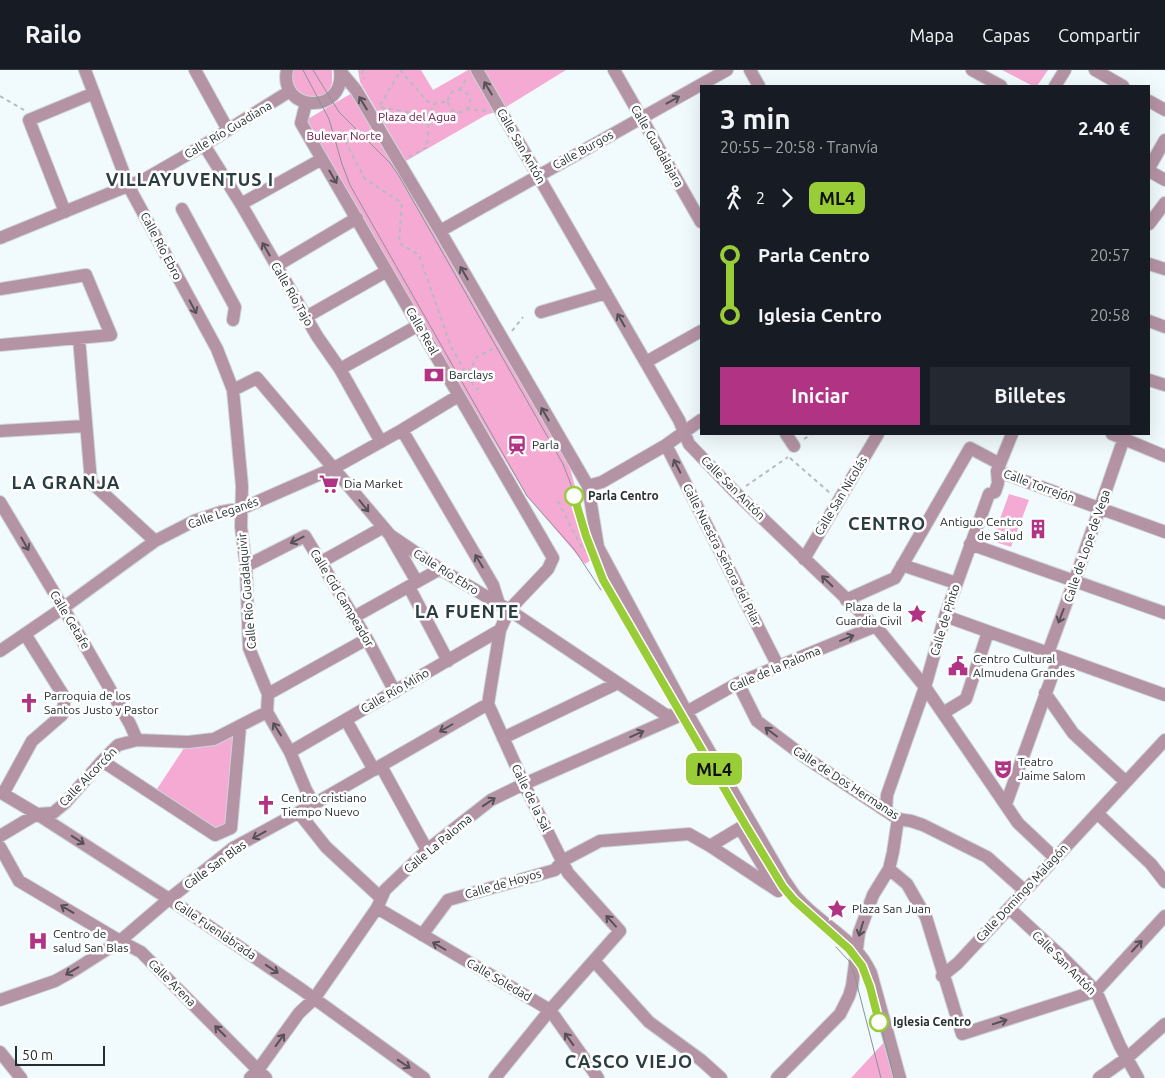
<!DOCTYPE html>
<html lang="es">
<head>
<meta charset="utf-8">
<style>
  :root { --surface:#171b24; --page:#242831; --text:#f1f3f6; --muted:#9ea1a6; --line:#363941; --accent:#b13484 }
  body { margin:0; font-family:Ubuntu,sans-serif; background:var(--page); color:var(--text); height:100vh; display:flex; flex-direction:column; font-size:19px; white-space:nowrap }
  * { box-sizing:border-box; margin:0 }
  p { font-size:16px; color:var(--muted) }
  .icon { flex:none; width:28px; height:28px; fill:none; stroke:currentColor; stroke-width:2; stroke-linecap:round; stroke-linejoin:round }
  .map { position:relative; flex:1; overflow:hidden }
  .side { position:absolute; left:700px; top:15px; width:450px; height:350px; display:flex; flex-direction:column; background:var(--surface); border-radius:0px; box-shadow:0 5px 20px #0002 }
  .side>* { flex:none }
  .badge { padding:0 10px; border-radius:8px; font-size:18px; line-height:32px }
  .scale { position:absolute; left:15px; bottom:12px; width:90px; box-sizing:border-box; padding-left:5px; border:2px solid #242d30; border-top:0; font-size:14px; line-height:18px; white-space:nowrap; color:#242d30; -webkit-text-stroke:4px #fff; paint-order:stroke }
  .map>.badge { position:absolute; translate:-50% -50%; box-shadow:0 0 0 2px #fff }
  .legs { display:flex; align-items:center; gap:8px; height:55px; padding:0 20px; font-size:16px }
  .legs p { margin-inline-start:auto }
  .head { display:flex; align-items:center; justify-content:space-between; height:85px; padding:0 20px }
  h1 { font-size:28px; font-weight:700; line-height:38px }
  .cta { display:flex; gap:10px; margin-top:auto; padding:10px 20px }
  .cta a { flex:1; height:58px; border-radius:0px; background:var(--accent); color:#fff; font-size:20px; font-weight:700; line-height:58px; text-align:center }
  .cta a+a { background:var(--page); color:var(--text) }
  ul { padding:0 20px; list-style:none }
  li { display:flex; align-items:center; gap:18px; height:60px; font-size:19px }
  li i { display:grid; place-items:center; width:8px; height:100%; margin:0 6px; background:currentColor }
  li i::after { content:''; width:12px; height:12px; margin:-6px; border:4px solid; border-radius:50%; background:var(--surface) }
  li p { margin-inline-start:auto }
  li:first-child i { background:linear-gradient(#0000 50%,currentColor 0) }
  li:last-child i { background:linear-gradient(currentColor 50%,#0000 0) }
  header { display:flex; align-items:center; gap:30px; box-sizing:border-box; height:70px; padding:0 25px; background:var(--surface); border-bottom:1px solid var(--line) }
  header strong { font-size:24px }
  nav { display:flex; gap:28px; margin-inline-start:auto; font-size:18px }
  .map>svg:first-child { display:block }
  .green { fill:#f5aad3 }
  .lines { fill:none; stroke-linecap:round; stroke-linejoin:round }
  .minor-casing { stroke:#ccd5d8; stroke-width:14 }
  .path { stroke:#b3bcbf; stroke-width:2; stroke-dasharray:4 4; stroke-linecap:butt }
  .minor { stroke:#b493a4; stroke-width:12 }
  .tram { stroke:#8a9396; stroke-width:1 }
  .oneway { stroke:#565159 }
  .line-1-casing { stroke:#fff; stroke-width:11 }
  .line-1 { stroke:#98cd37; stroke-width:8 }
  .stop-1-dot { fill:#fff; stroke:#98cd37; stroke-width:2.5 }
  .labels { text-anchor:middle; stroke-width:5; stroke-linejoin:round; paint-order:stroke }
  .park-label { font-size:12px; fill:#6b164e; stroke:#fff }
  .street-label { font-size:12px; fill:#242d30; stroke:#fff }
  .poi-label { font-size:12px; fill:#242d30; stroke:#fff; text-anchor:start }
  .stop-label { font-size:12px; font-weight:bold; fill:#242d30; stroke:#fff; text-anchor:start }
  .district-label { font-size:18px; font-weight:bold; letter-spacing:1px; fill:#293d43; stroke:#fff }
</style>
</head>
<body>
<header>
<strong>Railo</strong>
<nav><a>Mapa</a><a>Capas</a><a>Compartir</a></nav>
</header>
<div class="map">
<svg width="1165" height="1008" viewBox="0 0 1165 1008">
  <rect width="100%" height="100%" fill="#f1fafd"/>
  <path class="green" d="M292 0H332V13L329 20 324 25 317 28 303 27 293 17Z
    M358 0H421L433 20 468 0H566L501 40 486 45 406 91 360 12Z
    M1002 0H1048L1037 16H1033Z
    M352 23 566 390 570 398 594 488 585 494 527 426 301 53Z
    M1009 424 1029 430 1011 477 992 471Z
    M240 657 231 758 215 765 153 725 188 672Z
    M888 968 900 1008H851Z"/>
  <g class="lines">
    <defs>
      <path id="minor" d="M85 0 129 117 217 279 233 320 242 416 241 457 246 496 249 578 268 624 267 642 290 682 306 720 314 734
        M195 0 228 60
        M287 0C278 42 346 46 340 0
        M477 0 679 350 689 374 736 423 878 559 925 617 1018 753 1055 788
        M614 0 701 152
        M750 0 759 16
        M972 0 1001 16
        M1095 0 1123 16
        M341 2 356 20 440 161 588 416 598 477 686 641 784 810C789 816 792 823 798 829 822 856 855 868 871 903L900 1008
        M1055 16 1065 0
        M1149 31 1165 40
        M306 33 301 53 553 488 548 499 509 540 500 560 488 634 524 714 568 803 620 861 550 940 495 1008
        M204 75 241 134 317 266 340 299 381 372
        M1149 98 1165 70
        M1149 101 1165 110
        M241 134 322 89
        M182 139 235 237 233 250
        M65 142 29 50 94 23
        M1149 154 1165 133
        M440 161 727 0
        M0 168 145 109 204 75 290 21
        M1149 194 1165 199
        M276 196 357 148
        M0 219 86 205 111 265 0 275
        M541 242 606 223
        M306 247 387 201
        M1149 251 1165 257
        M79 268 91 412 155 471
        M646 292 701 261
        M340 299 419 255
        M1149 310 1165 315
        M233 320 257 308 390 465 440 499 509 540 666 645 676 646
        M402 360 493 515 499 534
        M0 361 85 356
        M786 364 794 376
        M1112 364 1165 386
        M666 375 778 596
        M997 401 1165 462
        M588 416 602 412 666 375 701 350
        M0 432 71 551 130 654 137 670
        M391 467 417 512
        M970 474 1165 543
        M804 489 878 364
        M321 492 382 458
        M902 495 956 513
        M246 496 305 466 367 569 395 622
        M409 517 448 591
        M846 530 895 508 970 378 1000 394
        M945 546 1165 625
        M354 547 440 499
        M0 581 63 538 155 471 194 451 221 442 243 438 334 398 402 360 458 326
        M1048 583 1078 501 1124 368
        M738 613 757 651 806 688 898 749 911 751 923 755 987 787 1025 821
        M1045 623 1073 663 1126 712
        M268 624 367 569
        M943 643 966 629 988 562
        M346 650 374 700
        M503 668 618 613
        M290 682 500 560
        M102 691 215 765 231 758 240 657
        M381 696 427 780
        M0 722 37 744 169 829 301 919 424 1008
        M3 724 32 671 62 645 65 628 25 564
        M1006 734 1059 587
        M886 741 887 725 925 617 945 546 989 424 995 422 998 413 997 401 1012 364
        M299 743 326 777 381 828
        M1097 743 1151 794 1165 812
        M740 758 778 821 710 776Z
        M0 766 37 744 53 743 65 733 102 691 118 675 137 670 188 672 214 669 267 642
        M0 777 19 811 120 871 141 882 266 1008
        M889 799 907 814 926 847 962 964 1096 921 1165 846
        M377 838 550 940 598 1008
        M1009 838 1063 888 1096 921 1120 976 1138 1008
        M422 865 448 830 555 800 562 791 600 771 689 764 710 776
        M594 891 649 952 701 990 721 1008
        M942 906 958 893 1165 670
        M0 930 55 911 73 901 120 871 169 829 233 778 314 734 488 634
        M0 982 21 1008
        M250 1008 258 1000 299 943 314 929 377 838 385 820 427 780 491 730 524 714 681 645 738 613 876 556
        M777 1008 840 944 849 926 852 916 859 863 873 825 889 799 893 782 898 749
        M1099 1008 1127 988 1165 954"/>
    </defs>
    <use href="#minor" class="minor-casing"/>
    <path class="path" d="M363 0 362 3 364 9
      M400 0 428 32 434 34 448 31
      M459 20 467 8
      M448 31a11 11 0 1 1 22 0a11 11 0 1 1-22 0Z
      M0 26 24 40
      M380 35 401 0
      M381 37 429 46 440 50 453 41
      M466 39 486 41
      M345 71 365 109 402 133 399 173 419 185 451 277 475 318 479 319
      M409 87 427 77 429 46 434 34
      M512 261 523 247
      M465 310 477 287 494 278
      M804 369 812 364
      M790 388 830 423
      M746 416 788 387
      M558 431 583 480H586"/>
    <use href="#minor" class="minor"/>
    <path class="tram" d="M303 0 329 49 342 94 350 115 527 426 574 479 601 520
      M313 0 339 42 390 93 399 106 563 394C579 432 587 472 603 510L772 800 794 830 849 879 862 896 871 917 894 1008
      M836 877 849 891 854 903 881 1008"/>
  </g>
  <defs><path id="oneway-shaft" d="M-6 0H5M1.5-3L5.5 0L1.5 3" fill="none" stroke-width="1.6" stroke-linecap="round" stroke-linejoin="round" transform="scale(1.25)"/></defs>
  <g class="oneway">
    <use href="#oneway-shaft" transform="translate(488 18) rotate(-121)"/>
    <use href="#oneway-shaft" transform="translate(673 30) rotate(-29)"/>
    <use href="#oneway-shaft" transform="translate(363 33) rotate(-121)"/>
    <use href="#oneway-shaft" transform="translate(333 107) rotate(60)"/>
    <use href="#oneway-shaft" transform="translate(266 179) rotate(-120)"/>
    <use href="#oneway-shaft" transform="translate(464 203) rotate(-120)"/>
    <use href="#oneway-shaft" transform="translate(193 237) rotate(62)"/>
    <use href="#oneway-shaft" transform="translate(621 250) rotate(-120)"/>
    <use href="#oneway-shaft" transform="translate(545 344) rotate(-120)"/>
    <use href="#oneway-shaft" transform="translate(677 396) rotate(-117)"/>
    <use href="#oneway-shaft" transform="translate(364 436) rotate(51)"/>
    <use href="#oneway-shaft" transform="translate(297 470) rotate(153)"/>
    <use href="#oneway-shaft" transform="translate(25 474) rotate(60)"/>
    <use href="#oneway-shaft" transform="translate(479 491) rotate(-121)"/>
    <use href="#oneway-shaft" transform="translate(827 511) rotate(-136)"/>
    <use href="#oneway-shaft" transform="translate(1061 546) rotate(111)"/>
    <use href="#oneway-shaft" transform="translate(847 568) rotate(-22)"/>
    <use href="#oneway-shaft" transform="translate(446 658) rotate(150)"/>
    <use href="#oneway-shaft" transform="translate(277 659) rotate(-122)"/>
    <use href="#oneway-shaft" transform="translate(771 662) rotate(-143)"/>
    <use href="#oneway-shaft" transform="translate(637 664) rotate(-24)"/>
    <use href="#oneway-shaft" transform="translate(489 732) rotate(-34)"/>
    <use href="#oneway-shaft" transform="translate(259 765) rotate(151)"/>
    <use href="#oneway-shaft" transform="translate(78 770) rotate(33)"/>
    <use href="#oneway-shaft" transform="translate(67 839) rotate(-149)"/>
    <use href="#oneway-shaft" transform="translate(611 851) rotate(-132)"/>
    <use href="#oneway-shaft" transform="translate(861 859) rotate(107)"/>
    <use href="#oneway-shaft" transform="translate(439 876) rotate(-150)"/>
    <use href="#oneway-shaft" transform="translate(1137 876) rotate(-47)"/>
    <use href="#oneway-shaft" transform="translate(272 899) rotate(34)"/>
    <use href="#oneway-shaft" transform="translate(72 901) rotate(149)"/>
    <use href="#oneway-shaft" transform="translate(1000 952) rotate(-18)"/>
    <use href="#oneway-shaft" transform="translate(220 961) rotate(-135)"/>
    <use href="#oneway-shaft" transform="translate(569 969) rotate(-126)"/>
    <use href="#oneway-shaft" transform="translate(280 970) rotate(-54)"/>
    <use href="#oneway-shaft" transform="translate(404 994) rotate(34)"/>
  </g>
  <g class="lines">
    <defs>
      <path id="line-1" d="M574 426 586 466 603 510 746 756 783 817 794 830 849 879 862 896 870 917 879 952"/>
    </defs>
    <use href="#line-1" class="line-1-casing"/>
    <use href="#line-1" class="line-1"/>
  </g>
  <defs>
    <symbol id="bank-bare" viewBox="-9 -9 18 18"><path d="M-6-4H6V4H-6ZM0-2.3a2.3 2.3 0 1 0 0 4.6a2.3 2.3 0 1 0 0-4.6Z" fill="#b13484" stroke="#fff" stroke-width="2.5" paint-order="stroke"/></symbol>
    <symbol id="station-bare" viewBox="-9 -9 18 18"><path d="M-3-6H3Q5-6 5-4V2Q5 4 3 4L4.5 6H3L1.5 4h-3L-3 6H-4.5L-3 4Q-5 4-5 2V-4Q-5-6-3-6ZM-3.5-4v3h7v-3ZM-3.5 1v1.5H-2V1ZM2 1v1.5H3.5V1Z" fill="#b13484" stroke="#fff" stroke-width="2.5" paint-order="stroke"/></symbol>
    <symbol id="supermarket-bare" viewBox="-9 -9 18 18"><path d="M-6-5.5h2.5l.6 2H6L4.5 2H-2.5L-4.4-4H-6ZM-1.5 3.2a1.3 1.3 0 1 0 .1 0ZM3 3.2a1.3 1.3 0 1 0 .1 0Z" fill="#b13484" stroke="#fff" stroke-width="2.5" paint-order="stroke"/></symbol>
    <symbol id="building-bare" viewBox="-9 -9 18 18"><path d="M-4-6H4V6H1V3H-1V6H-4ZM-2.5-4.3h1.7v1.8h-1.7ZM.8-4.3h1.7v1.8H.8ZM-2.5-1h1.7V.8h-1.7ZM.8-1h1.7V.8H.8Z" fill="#b13484" stroke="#fff" stroke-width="2.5" paint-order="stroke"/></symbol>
    <symbol id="sight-bare" viewBox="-9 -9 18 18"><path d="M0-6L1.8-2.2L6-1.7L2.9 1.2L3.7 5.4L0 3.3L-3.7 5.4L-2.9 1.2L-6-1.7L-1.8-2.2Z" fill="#b13484" stroke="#fff" stroke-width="2.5" paint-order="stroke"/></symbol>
    <symbol id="civic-bare" viewBox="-9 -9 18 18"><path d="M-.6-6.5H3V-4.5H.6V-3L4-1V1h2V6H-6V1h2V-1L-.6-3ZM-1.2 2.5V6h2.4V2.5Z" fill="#b13484" stroke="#fff" stroke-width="2.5" paint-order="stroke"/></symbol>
    <symbol id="church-bare" viewBox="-9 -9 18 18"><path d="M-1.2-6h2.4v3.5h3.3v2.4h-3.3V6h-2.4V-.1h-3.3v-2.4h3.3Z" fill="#b13484" stroke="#fff" stroke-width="2.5" paint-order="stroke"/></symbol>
    <symbol id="theatre-bare" viewBox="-9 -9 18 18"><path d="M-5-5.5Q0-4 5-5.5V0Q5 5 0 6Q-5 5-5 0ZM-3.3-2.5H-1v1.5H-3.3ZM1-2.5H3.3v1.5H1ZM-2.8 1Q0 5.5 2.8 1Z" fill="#b13484" stroke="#fff" stroke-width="2.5" paint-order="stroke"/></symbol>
    <symbol id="hospital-bare" viewBox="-9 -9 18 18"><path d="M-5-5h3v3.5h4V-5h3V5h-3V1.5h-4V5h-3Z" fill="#b13484" stroke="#fff" stroke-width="2.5" paint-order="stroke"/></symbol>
  </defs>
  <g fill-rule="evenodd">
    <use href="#bank-bare" x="420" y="291" width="28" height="28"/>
    <use href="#station-bare" x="503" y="361" width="28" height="28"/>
    <use href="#supermarket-bare" x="315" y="400" width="28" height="28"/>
    <use href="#building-bare" x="1024" y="445" width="28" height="28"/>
    <use href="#sight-bare" x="903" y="530" width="28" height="28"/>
    <use href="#civic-bare" x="944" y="582" width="28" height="28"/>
    <use href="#church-bare" x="15" y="619" width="28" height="28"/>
    <use href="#theatre-bare" x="989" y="685" width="28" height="28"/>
    <use href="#church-bare" x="252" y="721" width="28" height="28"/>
    <use href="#sight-bare" x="823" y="825" width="28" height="28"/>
    <use href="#hospital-bare" x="24" y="857" width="28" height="28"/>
  </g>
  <g class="stop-1-dot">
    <circle cx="574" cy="426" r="9"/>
    <circle cx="879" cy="952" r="9"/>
  </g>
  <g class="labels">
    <g class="park-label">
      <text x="417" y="51">Plaza del Agua</text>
      <text x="344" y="70">Bulevar Norte</text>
    </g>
    <g class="street-label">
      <text transform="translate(228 60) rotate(-31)" y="4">Calle Río Guadiana</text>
      <text transform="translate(521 76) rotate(60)" y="4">Calle San Antón</text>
      <text transform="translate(657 76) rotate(60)" y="4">Calle Guadalajara</text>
      <text transform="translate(583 80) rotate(-29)" y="4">Calle Burgos</text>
      <text transform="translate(161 176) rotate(62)" y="4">Calle Río Ebro</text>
      <text transform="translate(292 224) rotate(60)" y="4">Calle Río Tajo</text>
      <text transform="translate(422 261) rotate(60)" y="4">Calle Real</text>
      <text transform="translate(1039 416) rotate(20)" y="4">Calle Torrejón</text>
      <text transform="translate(733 418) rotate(45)" y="4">Calle San Antón</text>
      <text transform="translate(841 426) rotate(-59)" y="4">Calle San Nicolás</text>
      <text transform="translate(223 443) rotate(-19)" y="4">Calle Leganés</text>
      <text transform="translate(1087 476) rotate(-71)" y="4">Calle de Lope de Vega</text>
      <text transform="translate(722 485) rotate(63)" y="4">Calle Nuestra Señora del Pilar</text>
      <text transform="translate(446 502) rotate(32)" y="4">Calle Río Ebro</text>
      <text transform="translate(247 521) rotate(-95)" y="4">Calle Río Guadalquivir</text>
      <text transform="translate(342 528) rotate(59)" y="4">Calle Cid Campeador</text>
      <text transform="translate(70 550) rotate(59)" y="4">Calle Getafe</text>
      <text transform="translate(945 550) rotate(-73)" y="4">Calle de Pinto</text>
      <text transform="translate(775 599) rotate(-23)" y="4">Calle de la Paloma</text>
      <text transform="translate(395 621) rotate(-30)" y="4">Calle Río Miño</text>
      <text transform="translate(88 707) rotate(-46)" y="4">Calle Alcorcón</text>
      <text transform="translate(846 713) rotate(33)" y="4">Calle de Dos Hermanas</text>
      <text transform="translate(531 728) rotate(64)" y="4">Calle de la Sal</text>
      <text transform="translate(438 774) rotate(-40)" y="4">Calle La Paloma</text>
      <text transform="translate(215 795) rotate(-36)" y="4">Calle San Blas</text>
      <text transform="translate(503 814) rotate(-16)" y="4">Calle de Hoyos</text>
      <text transform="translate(1022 823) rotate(-47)" y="4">Calle Domingo Malagón</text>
      <text transform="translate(215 860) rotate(34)" y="4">Calle Fuenlabrada</text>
      <text transform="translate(1064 893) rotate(45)" y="4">Calle San Antón</text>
      <text transform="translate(499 910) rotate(30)" y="4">Calle Soledad</text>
      <text transform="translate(172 913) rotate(45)" y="4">Calle Arena</text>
    </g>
    <g class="poi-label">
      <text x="449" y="309">Barclays</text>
      <text x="532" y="379">Parla</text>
      <text x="344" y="418">Dia Market</text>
      <text x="1023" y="456" text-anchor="end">Antiguo Centro<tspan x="1023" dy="14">de Salud</tspan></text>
      <text x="902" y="541" text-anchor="end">Plaza de la<tspan x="902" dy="14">Guardia Civil</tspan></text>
      <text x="973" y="593">Centro Cultural<tspan x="973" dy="14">Almudena Grandes</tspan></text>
      <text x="44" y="630">Parroquia de los<tspan x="44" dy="14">Santos Justo y Pastor</tspan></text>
      <text x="1018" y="696">Teatro<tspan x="1018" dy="14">Jaime Salom</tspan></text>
      <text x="281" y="732">Centro cristiano<tspan x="281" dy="14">Tiempo Nuevo</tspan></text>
      <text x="852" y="843">Plaza San Juan</text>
      <text x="53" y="868">Centro de<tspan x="53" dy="14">salud San Blas</tspan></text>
    </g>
    <g class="stop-label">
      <text x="588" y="430">Parla Centro</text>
      <text x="893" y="956">Iglesia Centro</text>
    </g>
    <g class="district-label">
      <text x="190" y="116">VILLAYUVENTUS I</text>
      <text x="66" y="419">LA GRANJA</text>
      <text x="887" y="460">CENTRO</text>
      <text x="467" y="548">LA FUENTE</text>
      <text x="629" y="998">CASCO VIEJO</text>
    </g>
  </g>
</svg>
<div class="scale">50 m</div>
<b class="badge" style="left:714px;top:699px;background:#98cd37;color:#111">ML4</b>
<section class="side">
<div class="head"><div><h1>3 min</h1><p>20:55 – 20:58 · Tranvía</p></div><b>2.40 €</b></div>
<div class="legs"><svg class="icon" aria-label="walk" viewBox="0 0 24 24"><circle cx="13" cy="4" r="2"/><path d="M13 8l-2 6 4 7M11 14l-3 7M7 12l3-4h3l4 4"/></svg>2<svg class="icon" aria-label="forward" viewBox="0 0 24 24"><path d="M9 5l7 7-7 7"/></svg><b class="badge" style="background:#98cd37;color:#111">ML4</b></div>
<ul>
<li><i style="color:#98cd37"></i><b>Parla Centro</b><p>20:57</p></li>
<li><i style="color:#98cd37"></i><b>Iglesia Centro</b><p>20:58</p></li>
</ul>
<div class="cta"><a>Iniciar</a><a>Billetes</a></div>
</section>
</div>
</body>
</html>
